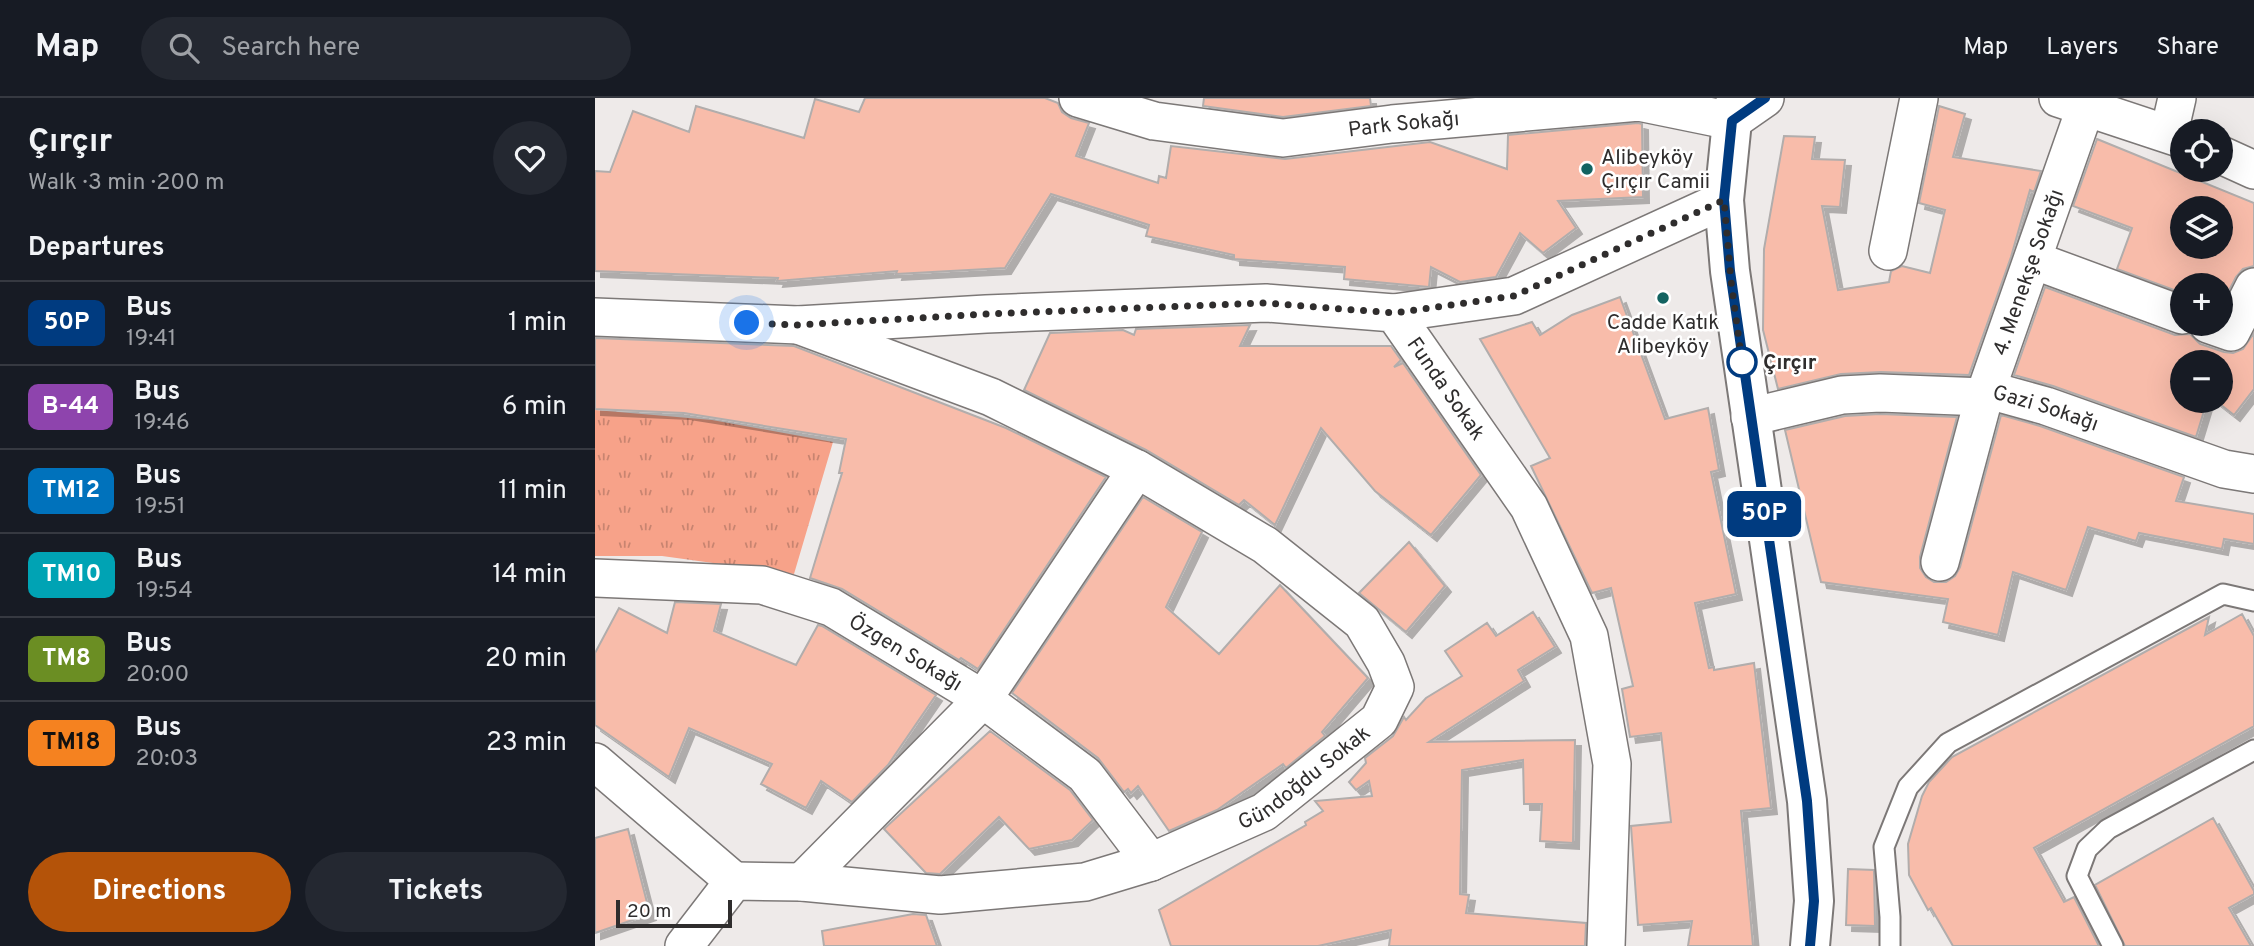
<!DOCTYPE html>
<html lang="en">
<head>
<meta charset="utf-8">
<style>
  :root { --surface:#171b24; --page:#242831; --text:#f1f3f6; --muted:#9ea1a6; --line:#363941; --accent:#b45309 }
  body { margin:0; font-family:Overpass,sans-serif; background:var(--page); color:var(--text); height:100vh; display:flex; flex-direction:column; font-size:26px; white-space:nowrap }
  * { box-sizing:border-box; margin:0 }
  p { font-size:23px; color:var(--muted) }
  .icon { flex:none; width:38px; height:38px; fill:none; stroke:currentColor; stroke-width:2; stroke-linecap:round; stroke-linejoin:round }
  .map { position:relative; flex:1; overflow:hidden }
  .drawer { display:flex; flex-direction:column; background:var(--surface); width:595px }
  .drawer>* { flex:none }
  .badge { padding:0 14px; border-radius:10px; font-size:24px; line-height:46px }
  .buttons { position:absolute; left:1575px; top:21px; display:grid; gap:14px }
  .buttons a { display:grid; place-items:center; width:63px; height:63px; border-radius:50%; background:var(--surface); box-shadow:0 7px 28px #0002; font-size:35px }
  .scale { position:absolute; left:21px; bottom:18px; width:116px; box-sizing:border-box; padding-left:7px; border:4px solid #2f2d2d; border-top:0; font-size:19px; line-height:24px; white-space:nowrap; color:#2f2d2d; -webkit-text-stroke:5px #fff; paint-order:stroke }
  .you { position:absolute; width:35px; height:35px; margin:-18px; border:5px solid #fff; border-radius:50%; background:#1a73e8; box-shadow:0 0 0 10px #1a73e833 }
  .map>.badge { position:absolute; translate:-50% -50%; box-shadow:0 0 0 4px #fff }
  h2 { padding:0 28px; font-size:26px; line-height:63px }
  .round { display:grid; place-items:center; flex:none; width:74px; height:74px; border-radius:37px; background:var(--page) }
  .summary { display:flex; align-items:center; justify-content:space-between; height:119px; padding:0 28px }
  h1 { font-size:33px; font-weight:700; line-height:52px }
  .cta { display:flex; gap:14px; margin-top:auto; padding:14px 28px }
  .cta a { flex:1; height:80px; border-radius:42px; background:var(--accent); color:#fff; font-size:28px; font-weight:700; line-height:80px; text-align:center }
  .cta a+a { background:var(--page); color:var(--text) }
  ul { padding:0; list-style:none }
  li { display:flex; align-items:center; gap:21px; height:84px; padding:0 28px; border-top:2px solid var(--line) }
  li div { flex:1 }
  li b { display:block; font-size:26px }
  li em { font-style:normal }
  li .badge { min-width:77px; font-weight:700; text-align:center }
  header { display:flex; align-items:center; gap:42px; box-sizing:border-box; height:98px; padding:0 35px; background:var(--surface); border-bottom:2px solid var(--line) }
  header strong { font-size:33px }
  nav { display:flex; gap:38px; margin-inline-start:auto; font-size:24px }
  .search { width:490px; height:63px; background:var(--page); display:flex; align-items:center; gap:18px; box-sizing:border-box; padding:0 24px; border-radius:38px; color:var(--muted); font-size:26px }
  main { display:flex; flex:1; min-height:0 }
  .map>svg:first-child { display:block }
  .grass { fill:url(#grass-tufts) }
  .building { fill:#f8bcaa; stroke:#b1adac; stroke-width:2; fill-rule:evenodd; filter:url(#shadow) }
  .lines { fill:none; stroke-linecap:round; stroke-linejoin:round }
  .lane-casing { stroke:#7c7877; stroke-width:23 }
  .street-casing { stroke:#7c7877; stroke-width:40 }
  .secondary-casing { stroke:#7c7877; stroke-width:42 }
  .lane { stroke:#fff; stroke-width:19 }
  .street { stroke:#fff; stroke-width:37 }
  .secondary { stroke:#fff; stroke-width:38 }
  .line-casing { stroke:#fff; stroke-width:16 }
  .line { stroke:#003b80; stroke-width:10 }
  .walk { stroke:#2f2d2d; stroke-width:7; stroke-dasharray:0 12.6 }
  .poi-dot { fill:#136361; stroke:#fff; stroke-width:2.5 }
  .stop-dot { fill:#fff; stroke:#003b80; stroke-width:3.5 }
  .labels { text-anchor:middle; stroke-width:5; stroke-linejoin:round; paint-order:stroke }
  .street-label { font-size:21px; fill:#2f2d2d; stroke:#fff }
  .poi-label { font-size:21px; fill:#2f2d2d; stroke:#fff; text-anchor:start }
  .stop-label { font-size:21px; font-weight:bold; fill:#2f2d2d; stroke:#fff; text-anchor:start }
</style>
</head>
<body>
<header>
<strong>Map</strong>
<div class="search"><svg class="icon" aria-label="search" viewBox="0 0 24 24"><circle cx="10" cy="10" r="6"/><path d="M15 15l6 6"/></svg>Search here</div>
<nav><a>Map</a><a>Layers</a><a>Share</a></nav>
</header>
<main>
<section class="drawer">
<div class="summary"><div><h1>Çırçır</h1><p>Walk · 3 min · 200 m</p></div><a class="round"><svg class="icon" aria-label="heart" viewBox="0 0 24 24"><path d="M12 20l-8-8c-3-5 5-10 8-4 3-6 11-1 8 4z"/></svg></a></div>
<h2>Departures</h2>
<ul>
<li><span class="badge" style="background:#003b80;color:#fff">50P</span><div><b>Bus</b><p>19:41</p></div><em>1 min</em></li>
<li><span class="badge" style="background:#8e44ad;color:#fff">B-44</span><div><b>Bus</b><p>19:46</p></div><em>6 min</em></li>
<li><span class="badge" style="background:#0072bc;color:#fff">TM12</span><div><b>Bus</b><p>19:51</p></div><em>11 min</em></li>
<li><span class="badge" style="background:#00a3b4;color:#fff">TM10</span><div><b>Bus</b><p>19:54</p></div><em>14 min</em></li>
<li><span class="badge" style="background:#6b8e23;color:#fff">TM8</span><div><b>Bus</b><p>20:00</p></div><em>20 min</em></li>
<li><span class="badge" style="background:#f58220;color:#111">TM18</span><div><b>Bus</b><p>20:03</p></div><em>23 min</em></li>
</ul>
<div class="cta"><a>Directions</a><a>Tickets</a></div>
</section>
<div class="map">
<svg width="1659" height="848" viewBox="0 0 1659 848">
  <defs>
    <pattern id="grass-tufts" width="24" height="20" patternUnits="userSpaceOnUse" patternTransform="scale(1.75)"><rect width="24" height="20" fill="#f7a289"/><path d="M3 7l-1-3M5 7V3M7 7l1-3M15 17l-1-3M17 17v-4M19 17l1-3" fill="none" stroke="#c88470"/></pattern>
    <filter id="shadow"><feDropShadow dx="6" dy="6" stdDeviation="0" flood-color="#0004"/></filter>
  </defs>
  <rect width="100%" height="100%" fill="#eeeae9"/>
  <path class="grass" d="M0 312 117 322 238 344 199 476 67 458H0Z"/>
  <path class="building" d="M270 0H450L463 5 467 14 476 20 494 25 481 58 563 85 564 78 571 80 576 48 690 61 835 44 912 71 913 37 1043 25 1047 26 1048 99 963 103 981 130 948 155 925 135 901 179 865 184 836 169 834 189 749 181 750 169 639 161V157L551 138 554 127 456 96 410 170 301 176 302 173 182 183 183 180 0 173V73L15 74 38 13 94 34 101 8 209 40 220 1 264 14Z
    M609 0H775L776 8 688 19 608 8Z
    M1344 8 1370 16 1358 59 1446 73 1439 94 1435 92 1416 159 1374 277 1286 274 1246 276 1183 291 1168 232 1169 151 1189 38 1220 39 1217 61 1250 62 1245 109 1227 108 1243 192 1294 184 1296 173 1307 168 1335 175 1350 112 1324 105Z
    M1502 41 1659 105V168L1648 171 1641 179 1626 208V187H1587V195L1522 171 1537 130 1478 108ZM1587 110H1626V149H1587Z
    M1450 189 1580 237 1595 236 1605 246 1629 254 1638 255 1648 251 1659 235V291L1639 317 1621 303H1626V264H1587V303H1612L1601 339 1458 288 1419 277Z
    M1025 199 1070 321 1113 310 1124 372 1116 374 1141 496 1100 505 1114 570 1119 569V572L1159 565 1176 710 1146 713 1158 848H1093L1097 823 1043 827 1036 728 1076 724 1066 635 1035 639 1027 591 1038 588 1016 490 997 495 936 368 955 360 885 241 937 224 945 237 977 217Z
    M655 227 645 248H796L806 262 799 269 808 265 886 377 836 437 780 393 726 330 680 427 649 402 644 407 551 352 429 292 455 235 528 232 539 237 541 231Z
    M0 240 199 248 411 330 511 379 383 571 366 560 364 562 247 491 215 480 247 375H244L251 341 89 315 0 311Z
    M1285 316 1362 319 1325 459V470L1331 479 1339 484H1351L1360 478 1365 469 1406 317 1445 328 1589 379 1581 403 1659 416V446L1629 441 1627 451 1544 435 1541 443 1493 429 1471 492 1418 474 1403 537 1348 524 1353 501 1226 484 1190 332 1250 318Z
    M548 399 607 434 571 509 624 556 685 487 773 580 727 634 730 638 691 670 688 666 622 712 574 733 543 688 536 695 533 691 529 694 503 660 417 595Z
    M814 444 850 488 811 534 764 495Z
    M80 504 126 506 119 533 201 567 223 527 227 528 341 597 293 667 257 704 226 683 211 710 166 686 177 666 94 630 74 679 0 627V555L24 510 72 535Z
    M938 514 960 549 923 572 929 583 834 644 980 642 978 745 945 743 947 706H929L928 662 867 672 865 796 874 797 871 815 991 825 990 848H794L796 832 723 848H576L564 812 711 727 710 724 728 713 720 703 777 698 774 683 761 692 754 684 771 665 770 660 798 638 809 619 811 622 831 600 867 578 850 553 892 525 901 538Z
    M1647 516 1659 538V628L1439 750 1469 804 1479 799 1504 848H1358L1336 810 1333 812 1314 777 1313 746 1327 698 1334 684 1357 659 1614 519 1610 537Z
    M395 633 475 692 498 722 477 742 434 751 404 719 345 776 331 775 289 731Z
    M1618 720 1659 793V796L1634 810 1656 848H1530L1500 787Z
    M33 731 55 816 0 835V740Z
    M1253 771 1279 772 1280 828 1251 827Z
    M318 816 331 817 342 848H229L227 833Z"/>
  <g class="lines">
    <defs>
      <path id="lane" d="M1295 848V819L1289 749 1313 689 1353 645 1628 496 1659 503
        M1518 848 1482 778 1492 751 1513 731 1659 652"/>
      <g id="street">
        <path id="s1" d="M483 0 559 23 688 40 797 26 1044 4 1137 23 1170 0"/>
        <path d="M1463 0 1587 41"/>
        <path d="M1574 35 1582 0"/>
        <path d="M1626 57 1659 72"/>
        <path d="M1293 153 1324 0"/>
        <path d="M1438 162 1587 217"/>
        <path d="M799 215 919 198 1129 102"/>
        <path id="s2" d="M0 219 203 227 391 216 671 205 799 215 934 409 994 538 1017 666 1011 848"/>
        <path d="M1613 226 1636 234 1659 189"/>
        <path id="s3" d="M1155 319 1247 297 1285 295 1389 299 1397 293 1451 308 1629 371 1659 376"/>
        <path id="s4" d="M1345 464 1389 299 1491 8"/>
        <path id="s5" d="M0 480 167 487 236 509 388 601 490 677 556 764"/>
        <path d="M0 664 139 783"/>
        <path d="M207 784 388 601 542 371"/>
        <path id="s6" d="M89 848 139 783 207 784 345 797 490 784 556 764 669 714 784 622 800 589 791 565 767 524 670 447 542 371 396 299 203 227"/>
      </g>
      <path id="secondary" d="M1141 0 1137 23 1129 102 1135 173 1212 703 1219 803 1215 848"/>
    </defs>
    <use href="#lane" class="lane-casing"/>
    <use href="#street" class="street-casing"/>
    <use href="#secondary" class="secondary-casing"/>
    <use href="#lane" class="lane"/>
    <use href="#street" class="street"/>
    <use href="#secondary" class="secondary"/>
  </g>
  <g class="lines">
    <defs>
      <path id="line" d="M1170 0 1137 23 1129 102 1135 173 1212 703 1219 803 1215 848"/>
    </defs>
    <use href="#line" class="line-casing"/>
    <use href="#line" class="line"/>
    <path class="walk" d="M152 225 203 227 391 216 671 205 799 215 919 198 1129 102 1136 183 1147 264"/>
  </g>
  <g class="poi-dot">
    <circle cx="992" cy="71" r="7"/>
    <circle cx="1068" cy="200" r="7"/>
  </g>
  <circle class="stop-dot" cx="1147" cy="264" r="14"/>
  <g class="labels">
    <g class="street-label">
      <text dy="7" stroke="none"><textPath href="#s1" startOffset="331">Park Sokağı</textPath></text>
      <text dy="7" stroke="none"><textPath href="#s4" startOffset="303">4. Menekşe Sokağı</textPath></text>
      <text dy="7" stroke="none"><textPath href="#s2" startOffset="892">Funda Sokak</textPath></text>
      <text dy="7" stroke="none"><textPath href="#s3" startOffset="303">Gazi Sokağı</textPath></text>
      <text dy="7" stroke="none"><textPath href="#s5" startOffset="327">Özgen Sokağı</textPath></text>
      <text dy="7" stroke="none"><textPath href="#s6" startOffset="679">Gündoğdu Sokak</textPath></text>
    </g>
    <g class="poi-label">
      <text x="1006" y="66">Alibeyköy<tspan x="1006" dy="24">Çırçır Camii</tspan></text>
      <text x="1068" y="231" text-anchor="middle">Cadde Katık<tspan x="1068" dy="24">Alibeyköy</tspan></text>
    </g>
    <g class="stop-label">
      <text x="1168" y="271">Çırçır</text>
    </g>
  </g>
</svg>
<div class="buttons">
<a><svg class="icon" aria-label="locate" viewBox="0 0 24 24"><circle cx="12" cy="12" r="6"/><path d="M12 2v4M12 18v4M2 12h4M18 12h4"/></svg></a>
<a><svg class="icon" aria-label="layers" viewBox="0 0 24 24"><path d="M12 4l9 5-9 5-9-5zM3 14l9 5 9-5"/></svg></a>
<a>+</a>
<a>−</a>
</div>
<div class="scale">20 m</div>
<div class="you" style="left:152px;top:225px"></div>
<b class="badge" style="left:1169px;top:416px;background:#003b80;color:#fff">50P</b>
</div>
</main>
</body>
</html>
